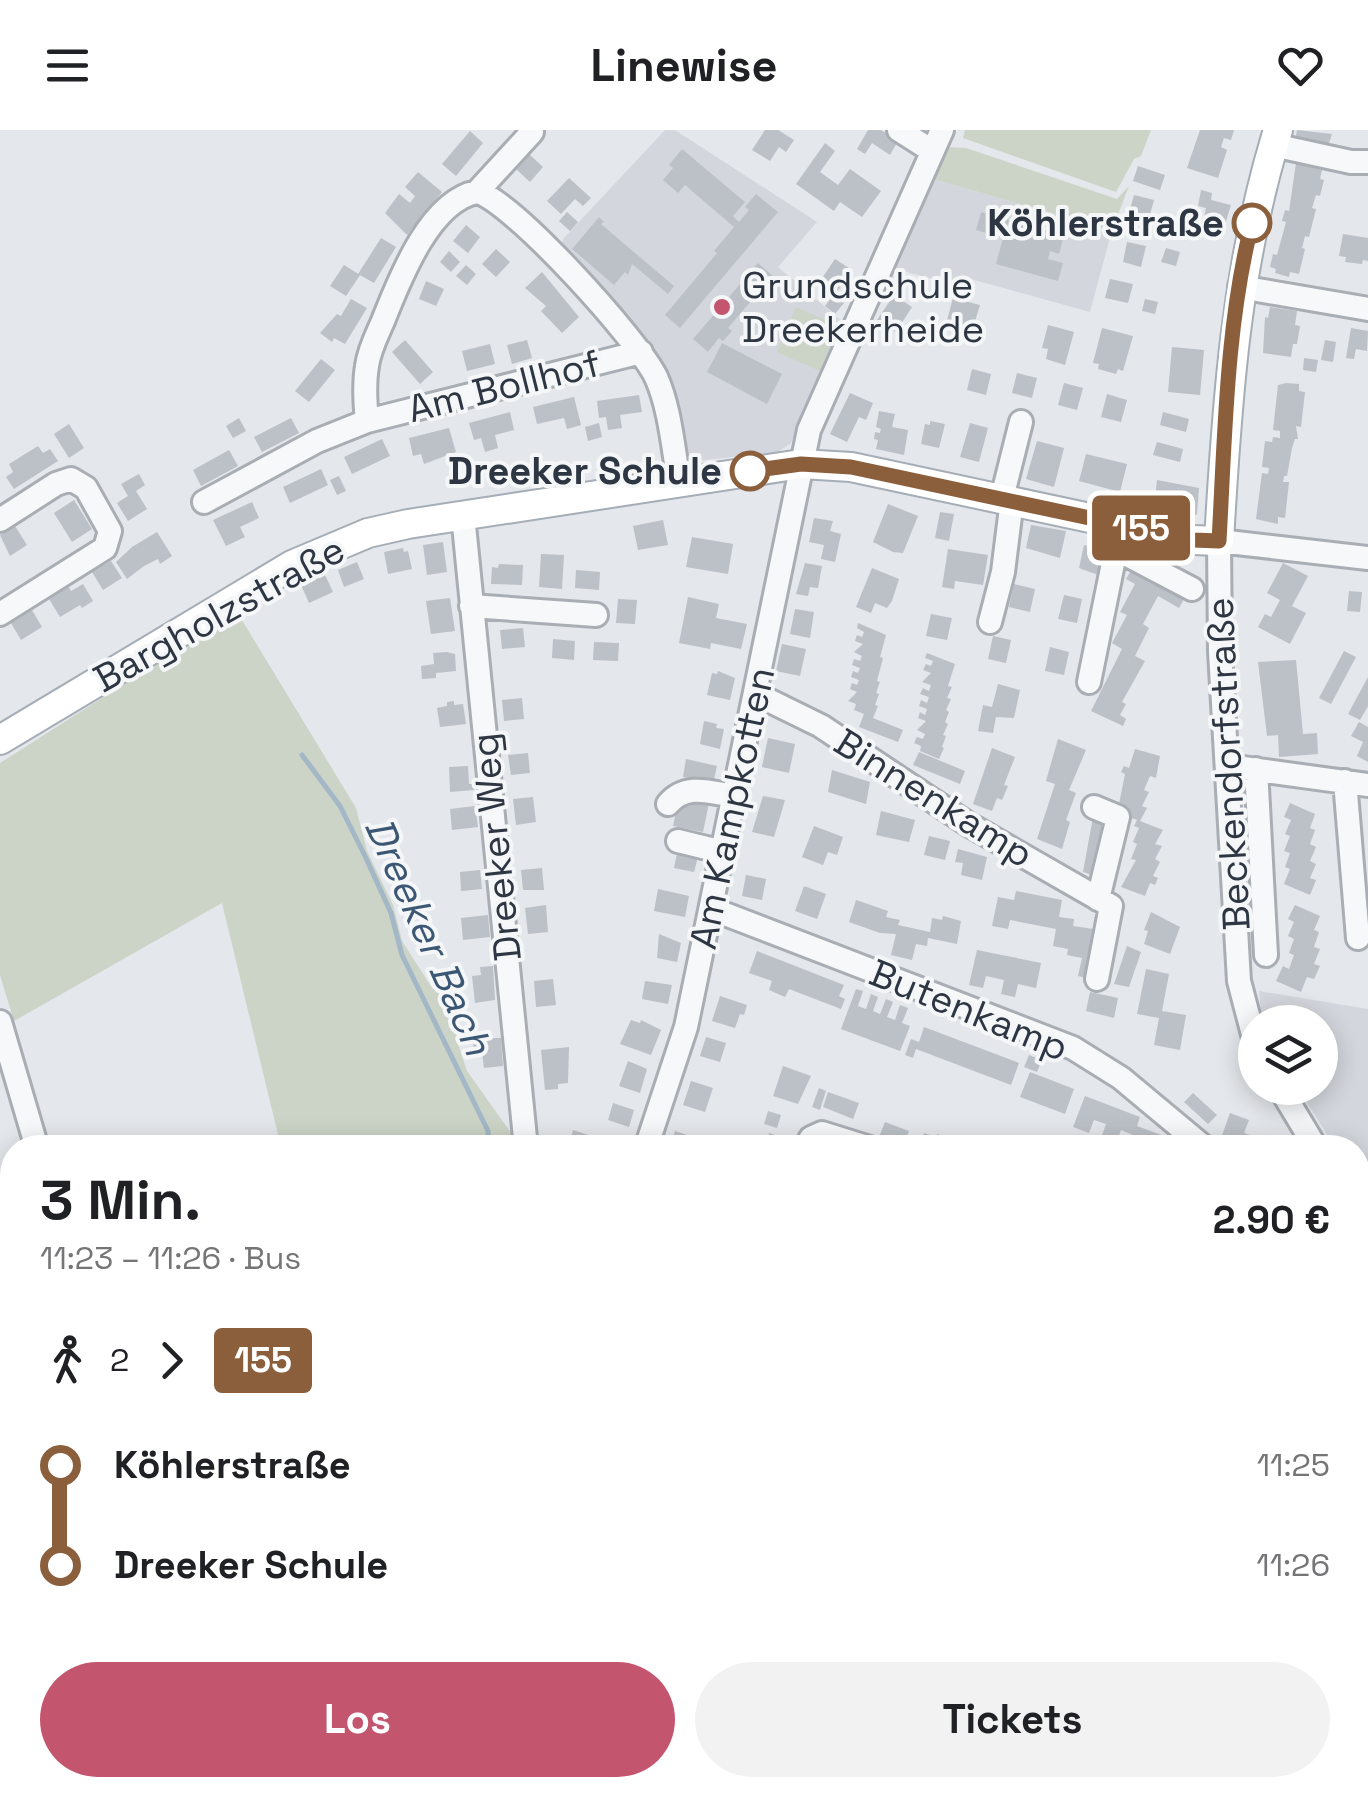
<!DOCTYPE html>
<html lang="de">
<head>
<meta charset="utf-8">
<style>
  :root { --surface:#fff; --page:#f2f2f2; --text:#202124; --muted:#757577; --accent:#c3566e }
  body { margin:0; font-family:"Space Grotesk",sans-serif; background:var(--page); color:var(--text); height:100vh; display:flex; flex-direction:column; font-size:38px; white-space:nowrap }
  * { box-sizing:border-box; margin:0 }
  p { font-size:32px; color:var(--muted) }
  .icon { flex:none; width:55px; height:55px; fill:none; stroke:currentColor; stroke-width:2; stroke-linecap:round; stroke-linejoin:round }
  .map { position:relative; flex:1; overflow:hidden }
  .drawer { position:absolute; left:0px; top:1005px; width:1370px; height:662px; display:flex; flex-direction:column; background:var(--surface); border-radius:40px 40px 0 0; box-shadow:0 5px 25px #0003 }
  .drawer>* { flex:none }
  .badge { padding:0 20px; border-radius:8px; font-size:35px; line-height:65px }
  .controls { position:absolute; left:1238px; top:875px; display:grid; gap:20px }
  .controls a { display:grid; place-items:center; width:100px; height:100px; border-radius:50%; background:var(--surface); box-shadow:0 5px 25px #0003; font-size:50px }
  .map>.badge { position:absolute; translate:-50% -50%; box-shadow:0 0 0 5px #fff }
  .legs { display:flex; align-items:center; gap:15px; height:110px; padding:0 40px; font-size:32px }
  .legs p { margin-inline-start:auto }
  .summary { display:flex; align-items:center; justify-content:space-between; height:170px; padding:0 40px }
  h1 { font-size:55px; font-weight:700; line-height:75px }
  .button { display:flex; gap:20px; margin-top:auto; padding:20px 40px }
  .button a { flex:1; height:115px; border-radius:60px; background:var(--accent); color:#fff; font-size:40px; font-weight:700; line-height:115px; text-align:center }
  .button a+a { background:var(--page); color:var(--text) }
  ul { padding:0 40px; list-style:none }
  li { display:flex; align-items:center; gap:35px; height:100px; font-size:38px }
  li i { display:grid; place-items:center; width:15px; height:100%; margin:0 12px; background:currentColor }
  li i::after { content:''; width:25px; height:25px; margin:-12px; border:8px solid; border-radius:50%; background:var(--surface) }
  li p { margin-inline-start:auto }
  li:first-child i { background:linear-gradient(#0000 50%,currentColor 0) }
  li:last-child i { background:linear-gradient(currentColor 50%,#0000 0) }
  header { display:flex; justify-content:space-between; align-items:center; height:130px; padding:0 40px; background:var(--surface); font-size:45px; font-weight:700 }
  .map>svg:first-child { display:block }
  .built { fill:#d3d7dd }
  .green { fill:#cbd4c6 }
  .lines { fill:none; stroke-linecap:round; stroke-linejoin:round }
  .stream { stroke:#a3b7c7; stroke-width:5 }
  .building { fill:#bcc1c7 }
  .minor-casing { stroke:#a9aeb5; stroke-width:28 }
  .major-casing { stroke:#a5adb6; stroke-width:32 }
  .minor { stroke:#f7f8f9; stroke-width:22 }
  .major { stroke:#fff; stroke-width:28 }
  .line-1-casing { stroke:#fff; stroke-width:22 }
  .line-1 { stroke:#8b5e3c; stroke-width:15 }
  .stop-1-dot { fill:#fff; stroke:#8b5e3c; stroke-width:5 }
  .poi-dot { fill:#c3566e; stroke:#f4f6f8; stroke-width:4 }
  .labels { text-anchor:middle; stroke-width:8; stroke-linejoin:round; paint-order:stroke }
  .stop-label { font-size:38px; font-weight:bold; fill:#2d3642; stroke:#f4f6f8; text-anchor:end }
  .poi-label { font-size:38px; fill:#2d3642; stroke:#f4f6f8; text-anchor:start }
  .street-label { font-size:38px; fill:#2d3642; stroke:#f4f6f8 }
  .water-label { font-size:40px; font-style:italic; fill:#3b5773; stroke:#f4f6f8 }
</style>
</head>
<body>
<header><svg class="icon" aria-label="menu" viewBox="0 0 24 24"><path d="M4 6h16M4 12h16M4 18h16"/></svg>Linewise<svg class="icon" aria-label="heart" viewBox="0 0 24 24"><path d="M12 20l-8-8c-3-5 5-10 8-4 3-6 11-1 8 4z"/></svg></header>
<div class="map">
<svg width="1368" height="1666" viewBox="0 0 1368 1666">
  <rect width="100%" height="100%" fill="#e4e7eb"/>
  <path class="built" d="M665 0H675L817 92 778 137 845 194 791 313 778 322 696 331 684 324 664 240 650 215 643 203 561 119 563 109Z
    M933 49 1112 100 1090 182 967 148 964 158 893 138Z
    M1259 861 1368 879V1072L1358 1055V1018L1335 1017 1298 958H1320V892H1262Z"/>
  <path class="green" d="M965 0H1151L1141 26 1134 29 1116 62 963 8Z
    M947 17 966 18 1117 69 1129 56 1112 100 933 49Z
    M796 177 839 196 820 241 777 222Z
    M237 482 356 678 367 721 393 775 402 811 432 858 453 875 462 901 458 914 467 941 521 1017H281L222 773 14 891 0 845V633Z
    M475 1655H745L749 1666H479Z"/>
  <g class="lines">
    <path class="stream" d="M302 625 340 676 365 726 391 783 402 825 488 1001 489 1018
      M650 1655 654 1666"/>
  </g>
  <path class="building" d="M765 0H778L794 10 786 22 779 17 770 31 752 20Z
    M868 0H881L898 11 890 25 872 13 865 24 857 19Z
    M1200 0H1234L1231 10 1224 8 1221 17 1227 20 1218 48 1187 38Z
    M1297 0 1332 4 1328 16 1296 6Z
    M470 1 483 13 456 46 442 34Z
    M825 13 835 21 820 42 838 55 850 39 881 61 862 87 840 72 834 81 796 54Z
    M682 19 745 72 733 86 739 92 749 80 745 77 756 64 778 82 680 198 665 185 717 123 714 121 734 97 685 55 678 63 663 50 673 38 669 35Z
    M529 24 543 37 530 52 516 39Z
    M1296 33 1322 40 1320 49 1324 50 1320 66 1316 65 1312 78 1316 79 1309 107 1305 106 1302 118 1305 119 1299 144 1290 142 1289 147 1275 143 1276 139 1270 137 1273 124 1277 125 1286 92 1282 91 1285 80 1289 81Z
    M1138 36 1165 45 1160 60 1133 51Z
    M418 42 442 62 407 105 385 83 399 64 410 73 415 66 405 57Z
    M569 48 591 68 583 76 575 69 561 84 547 71Z
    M1201 60 1212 63 1211 70 1231 75 1223 101 1202 97 1206 78 1198 76Z
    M1134 65 1154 70 1149 88 1129 83Z
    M567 82 578 92 570 101 559 91Z
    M981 82 1064 105 1059 124 1050 121 1048 129 1063 133 1058 151 996 134 1003 108 976 100Z
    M599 87 604 92 601 94 674 156 668 164 632 134 628 145 625 142 614 155 572 119Z
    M466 95 480 107 468 123 453 111Z
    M1343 104 1368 108V131L1363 130 1362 134 1345 132 1346 127 1339 126Z
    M381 108 396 117 374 153 358 144Z
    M1127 112 1146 116 1141 137 1123 132Z
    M1166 118 1180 122 1176 136 1161 132Z
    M496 119 510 132 496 147 482 134Z
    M449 121 460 132 451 142 440 132Z
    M835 129 852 140 837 162 820 151Z
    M758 133 773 146 761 160 765 163 756 173 752 170 728 198 732 201 723 211 719 208 708 222 693 209Z
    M344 135 360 145 346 166 330 156Z
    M466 135 476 144 467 155 456 146Z
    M542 142 579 187 562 203 541 181 546 176 525 158Z
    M1110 149 1133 154 1128 173 1105 168Z
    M426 151 444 159 436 176 419 169Z
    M833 165 844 173 835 184 825 176Z
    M894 165 912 177 896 202 877 190Z
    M953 168 980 175 972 201 946 194Z
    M351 169 367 178 345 214 334 208 332 212 320 203 337 184 341 186Z
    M1145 169 1158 172 1155 184 1142 181Z
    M1270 177 1297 181 1295 195 1300 196 1297 214H1293L1291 227 1263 223 1265 187 1268 188Z
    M1048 195 1074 202 1065 235 1046 229 1048 219 1042 218Z
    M1102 198 1133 206 1123 241 1118 239 1116 244 1098 239 1099 234 1093 233Z
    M1351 198 1368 201 1367 221 1356 219 1354 229 1346 228Z
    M405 210 433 242 420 254 392 222Z
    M527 210 532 228 512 234 507 215Z
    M1325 210 1336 212 1333 232 1321 230Z
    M722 213 782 244 767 274 707 242Z
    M490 214 495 234 467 241 462 221Z
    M1172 217 1204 220 1200 265 1168 262Z
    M1304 228 1318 230 1316 242 1303 240Z
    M321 229 335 240 309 272 295 261Z
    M972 239 991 244 986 265 967 260Z
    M1017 243 1037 248 1032 268 1012 263Z
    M1064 253 1083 258 1077 280 1058 275Z
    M1286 253 1299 254V261L1305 262 1301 297 1296 296 1298 309H1295L1292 318 1287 346H1284L1283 352H1289L1285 388 1278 387V394L1256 389 1262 343 1268 344 1269 338 1262 337 1265 311 1272 312 1273 307 1280 308V301L1273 300 1278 255Z
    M850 263 873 273 866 290 859 287 847 312 830 304Z
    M1107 264 1127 270 1121 292 1101 287Z
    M639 265 642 282 620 285 622 298 608 300 606 287 599 288 597 271Z
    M574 267 581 295 567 299 564 288 537 294 533 277Z
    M879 281 895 284 892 297 908 300 904 325 876 319 878 310 874 309 875 302 880 303 881 299 876 297Z
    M510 282 514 300 495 305 498 318 485 322 481 308 474 310 469 293Z
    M1163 282 1189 289 1186 302 1160 295Z
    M239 288 246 301 233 308 226 296Z
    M291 288 299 303 262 322 254 307Z
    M930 291 945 294 939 318 921 314 925 294 930 295Z
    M599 293 602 307 588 311 585 297Z
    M970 293 988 298 979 332 960 327Z
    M69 294 84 318 69 328 54 304Z
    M449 298 456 322 424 334 421 324 413 326 409 308Z
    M382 309 390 326 352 344 344 327Z
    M1037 311 1064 318 1054 357 1026 349Z
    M1157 312 1183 319 1180 332 1153 325Z
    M38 316 43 323 50 319 58 331 14 359 6 347 13 342 9 334Z
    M229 320 238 336 201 356 193 340Z
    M1086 324 1127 334 1120 362 1079 351Z
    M321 339 328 355 290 373 283 357Z
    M139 344 145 355 136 361 147 379 128 391 117 373 128 366 121 354Z
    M339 346 346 361 337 365 330 350Z
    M1157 350 1199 358 1197 384 1190 390 1153 388Z
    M74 370 92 399 72 412 54 383Z
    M252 372 259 388 240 397 245 407 226 416 213 390Z
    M888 374 918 386 903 423 893 422 873 412Z
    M940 382 954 384 949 411 935 408Z
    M814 388 833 391 830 401 841 404 835 432 821 429 824 415 809 412Z
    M663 390 668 415 638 420 633 396Z
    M1031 395 1066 401 1060 428 1026 418Z
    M15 396 27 415 10 426 0 405Z
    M157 402 172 426 160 434 158 429 144 436 127 449 116 432 132 417Z
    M692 407 733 414 728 444 686 437Z
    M443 412 447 442 427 445 423 415Z
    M1092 414 1106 420 1098 445 1079 438 1084 415 1092 417Z
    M403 418 404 422 408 421 412 439 388 444 384 422Z
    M948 419 988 425 983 455 955 451 954 459 942 457Z
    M541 424 564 425 562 459 539 457Z
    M111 431 122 448 103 460 92 442Z
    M357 432 364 449 344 457 338 440Z
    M805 433 822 436 818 458 810 457 808 466 796 464Z
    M1283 433 1308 446 1292 476 1306 483 1290 514 1258 497 1265 484 1271 487 1280 470 1267 463Z
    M499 434 523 435 522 455 491 454 492 437 498 438Z
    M872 438 899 449 892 471 887 478 875 473 871 483 856 477Z
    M1132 439 1185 467 1179 478 1158 466 1143 494 1149 498 1135 526 1145 531 1122 572 1126 574 1120 585 1126 589 1123 596 1091 581 1122 519 1112 513 1127 485 1120 482 1135 454 1126 449Z
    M576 440 600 442 599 460 575 458Z
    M325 445 333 462 309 473 301 455Z
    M83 454 93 471 82 478 80 475 60 487 49 469 69 457 71 461Z
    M1014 454 1035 459 1030 482 1009 477Z
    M1349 461 1362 462 1360 482 1347 481Z
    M1064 465 1082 469 1077 493 1058 489Z
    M688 467 719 474 716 488 747 494 741 519 711 513 710 519 679 513Z
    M450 468 455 501 431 504 426 471Z
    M618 469 637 470 635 494 616 493Z
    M795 479 814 482 810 508 790 504Z
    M32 480 42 497 21 510 11 493Z
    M931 484 952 488 947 510 926 506Z
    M858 493 886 505 880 527 883 528 877 551 880 552 876 563 879 564 875 575 878 576 873 588 903 600 898 612 859 597 864 584 854 580 856 574 848 571 857 562 850 559 852 553 857 555 859 550 851 547 853 541 858 543 860 538 852 535 854 529 860 531 862 526 854 522 863 514 855 511 857 505 862 507 864 502 857 498Z
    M523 498 525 517 502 519 500 500Z
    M993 506 1011 510 1006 533 988 529Z
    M553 509 575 511 574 530 552 528Z
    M594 512 619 513 618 531 593 530Z
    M782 514 806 519 800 546 776 541Z
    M1050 517 1069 522 1064 545 1045 541Z
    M1344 521 1356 527 1331 574 1319 568Z
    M447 522 455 524 456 541 436 543V548L422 549 421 536 434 534 433 523Z
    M927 523 955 534 948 556 952 557 947 568 951 569 946 580 949 582 945 592 948 594 943 605 946 606 942 617 944 618 939 629 920 621 921 616 914 613 917 607 923 609 925 604 917 600 926 591 918 588 920 582 925 585 927 579 919 576 921 570 927 573 929 567 920 564 923 558 929 561 931 555 922 552 931 543 923 540 926 534 931 536 933 531 925 528Z
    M1296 530 1303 604 1317 603 1318 624 1279 627 1278 605 1267 606 1258 532Z
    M718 541 735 548 730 570 707 565 712 543 717 544Z
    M1368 547V576L1360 590 1348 584Z
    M998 554 1020 560 1014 588 996 587 993 603 978 601 983 575 992 577Z
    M522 568 524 589 504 591 502 570Z
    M454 571V575L463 574 466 594 440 597 437 578 447 576V572Z
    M704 591 717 594 716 598 724 599 720 619 700 614Z
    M1359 592 1368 597V632L1357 626 1363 612 1351 606Z
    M768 608 795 614 789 643 762 637Z
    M1058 609 1086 620 1069 660 1076 663 1066 690 1070 692 1062 719 1037 709 1055 654 1046 651Z
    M992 618 1015 627 1004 655 1008 656 1002 670 997 668 992 681 973 674Z
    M1135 619 1160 626 1156 648 1150 646 1144 660 1149 662 1142 676 1147 678 1140 691 1163 700 1155 714 1162 716 1155 729 1160 732 1153 746 1158 748 1155 755 1150 753 1145 766 1121 757 1136 730 1131 729 1137 714 1133 712 1139 698 1134 696 1137 690 1121 684 1123 676 1119 674 1125 644 1121 642 1124 636 1129 638Z
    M919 622 965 641 960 654 913 635Z
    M528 623 530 643 511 645 508 625Z
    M686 629 717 636 713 654 683 647Z
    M468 636 469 654H473L474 660 450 662 449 637Z
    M832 640 870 652 866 674 828 662Z
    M763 666 785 670 774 707 752 702Z
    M533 667 536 692 516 695 513 669Z
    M679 667 709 673 703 702 673 696Z
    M1290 673 1315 684 1310 698 1315 700 1310 714 1316 717 1310 731 1316 734 1310 748 1316 750 1310 765 1284 754 1290 739 1285 737 1290 723 1284 721 1290 706 1285 704 1291 690 1284 687Z
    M475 676 478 697 452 700 450 679Z
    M881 681 915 690 909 712 876 705Z
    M1093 687 1110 692 1096 746 1083 742Z
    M814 696 843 707 837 725 828 722 823 735 802 727Z
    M929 706 950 711 945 730 924 725Z
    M678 718 699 723 694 742 674 738Z
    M958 719 987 727 982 750 961 745 963 733 955 732Z
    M542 738 544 760H523L521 740Z
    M480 740 482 759 461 761 460 742Z
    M746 745 766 749 762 770 742 766Z
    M804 756 826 764 817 789 795 781Z
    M658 759 689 766 685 787 654 781Z
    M1016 761 1062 770 1059 787 1074 789 1073 796 1101 800 1091 849 1078 846 1082 828 1067 825 1068 819 1053 816 1056 799 1010 790 1008 799 992 796 998 767 1014 770Z
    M856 770 888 781 886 787 900 790 898 795 930 802 932 788 942 790 943 786 961 791 957 814 928 808 927 816 916 814 912 830 891 825 896 804 880 803 849 792Z
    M546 775 548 802 528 804 525 778Z
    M1295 775 1320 786 1314 800 1319 802 1314 817 1320 819 1314 834 1320 836 1314 849 1307 847 1301 862 1276 851 1283 836 1289 839 1294 825 1289 823 1294 809 1288 806 1294 792 1288 789Z
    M1151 782 1180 797 1170 824 1144 814 1148 801 1144 800Z
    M488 785 490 807 463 810 461 788Z
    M659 804 681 813 677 832 657 828Z
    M1127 816 1141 822 1129 857 1114 854Z
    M977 820 1041 833 1036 858 1018 854 1015 867 1001 864 1004 850 986 846 983 858 969 855Z
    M757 821 844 855 839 866 845 869 841 879 789 859 785 867 769 860 772 851 749 843Z
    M493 836 495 870 475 873 472 846 481 845 480 837Z
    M1146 839 1169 844 1162 881 1186 885 1180 920 1154 915 1159 888 1137 884Z
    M553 849 556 875 536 877 534 851Z
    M645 851 672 855 668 874 642 869Z
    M856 859 863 861 858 876 866 879 871 864 878 867 873 881 880 884 886 869 893 872 887 887 895 890 900 875 908 878 902 893 910 896 900 921 841 899Z
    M1090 862 1118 868 1114 888 1086 881Z
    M720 866 747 875 744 885 740 884 735 898 712 891Z
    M631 890 640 893 641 890 661 900 651 925 620 914Z
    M924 897 1019 933 1011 955 916 919 913 928 905 925 911 909 919 912Z
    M493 904V908H501L503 936 484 938 482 923H474L473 911H480V905Z
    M706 907 726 913 720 932 700 926Z
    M569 917 568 953 558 954V959L545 960 541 920Z
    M1029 925 1042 930 1037 942 1024 937Z
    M628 931 647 939 640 963 619 956Z
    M783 936 811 946 798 974 773 966Z
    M1030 942 1074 959 1065 984 1020 967Z
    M691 951 713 958 705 982 683 975Z
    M819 958 826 961 820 980 812 977Z
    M828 962 859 973 853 989 823 977Z
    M1193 963 1217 985 1208 994 1184 972Z
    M1085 966 1140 987 1137 996 1164 1006 1160 1018H1128L1133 1005 1121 1000 1116 1014 1101 1008 1106 994 1094 990 1089 1003 1073 997Z
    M613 973 634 980 629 997 608 990Z
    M768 981 781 985 777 998 764 994Z
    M1230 983 1249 990 1244 1003 1256 1007 1252 1018H1238L1220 1011Z
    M885 992 909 1001 903 1016 879 1007Z
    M573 1000 601 1009 600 1013 613 1018H568Z
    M675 1001 690 1006 686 1018H669Z
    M769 1003 789 1010 786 1018H766Z
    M924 1003 936 1007 937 1004 961 1012 959 1018H919Z
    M1358 1170 1368 1174V1194L1358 1190Z
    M1365 1265 1368 1267V1294L1358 1289V1277Z"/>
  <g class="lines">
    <defs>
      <path id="minor" d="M899 0 932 21
        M1273 15 1351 32H1368
        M477 62 532 2
        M1240 157 1368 179
        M367 291 641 222
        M1002 368 1021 292
        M204 372 317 311 367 291C365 272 364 254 367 236 369 220 377 205 383 191 399 151 429 71 477 62 512 70 639 211 656 247 670 278 673 318 679 352
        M463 385 526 1018
        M0 390 56 354 71 349 86 358 110 401 105 418 0 484
        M1116 419 1192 459
        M471 476 596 485
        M990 492 1003 442 1012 370
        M1089 552 1121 394
        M756 564 821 596 968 694 1111 776 1097 849
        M1243 638 1368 655
        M1256 639 1266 825
        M1345 651 1358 808
        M668 674C686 653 709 662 734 666
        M1094 677 1118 687 1098 769
        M678 711 723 722
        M712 779 1073 918 1121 948 1205 1018
        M0 892 37 1018
        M1255 912 1239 851 1220 521 1219 411 1368 428
        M1280 958 1316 1018
        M646 1018 686 897 809 300 942 0
        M805 1018 811 1008 822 1003 870 1018
        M1358 1087 1368 1104
        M1358 1309 1368 1315
        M225 1655 228 1666"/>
      <path id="major" d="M0 610 292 435 368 403 408 394 801 334 851 337 1193 410 1219 411C1227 270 1236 136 1278 0"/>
    </defs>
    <use href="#minor" class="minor-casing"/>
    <use href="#major" class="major-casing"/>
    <use href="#minor" class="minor"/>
    <use href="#major" class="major"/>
  </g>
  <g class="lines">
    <defs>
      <path id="line-1" d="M750 341 801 334 851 337 1193 410 1219 411C1225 306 1226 195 1252 93"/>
    </defs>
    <use href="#line-1" class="line-1-casing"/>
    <use href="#line-1" class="line-1"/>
  </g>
  <g class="stop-1-dot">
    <circle cx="1252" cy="93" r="18"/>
    <circle cx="750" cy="341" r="18"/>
  </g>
  <circle class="poi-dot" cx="722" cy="177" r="10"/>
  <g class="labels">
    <g class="stop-label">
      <text x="1224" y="106">Köhlerstraße</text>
      <text x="722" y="354">Dreeker Schule</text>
    </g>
    <g class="poi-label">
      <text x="742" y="168">Grundschule<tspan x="742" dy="44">Dreekerheide</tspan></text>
    </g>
    <g class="street-label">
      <text transform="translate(504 256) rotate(-14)" y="13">Am Bollhof</text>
      <text transform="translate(219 484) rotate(-29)" y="13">Bargholzstraße</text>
      <text transform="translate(1228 634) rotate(-93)" y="13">Beckendorfstraße</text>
      <text transform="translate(934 668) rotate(32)" y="13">Binnenkamp</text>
      <text transform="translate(732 678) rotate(-78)" y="13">Am Kampkotten</text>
      <text transform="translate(496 717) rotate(-96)" y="13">Dreeker Weg</text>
      <text transform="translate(969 880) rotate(22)" y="13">Butenkamp</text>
    </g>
    <g class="water-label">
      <text transform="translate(429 806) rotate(66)" y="14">Dreeker Bach</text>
    </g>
  </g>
</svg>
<div class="controls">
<a><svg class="icon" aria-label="layers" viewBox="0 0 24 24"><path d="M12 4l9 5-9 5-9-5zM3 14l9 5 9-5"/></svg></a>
</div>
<b class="badge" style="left:1141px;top:398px;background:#8b5e3c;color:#fff">155</b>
<section class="drawer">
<div class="summary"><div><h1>3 Min.</h1><p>11:23 – 11:26 · Bus</p></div><b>2.90 €</b></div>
<div class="legs"><svg class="icon" aria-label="walk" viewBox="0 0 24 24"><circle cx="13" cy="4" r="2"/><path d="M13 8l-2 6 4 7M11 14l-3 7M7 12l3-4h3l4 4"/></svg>2<svg class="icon" aria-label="forward" viewBox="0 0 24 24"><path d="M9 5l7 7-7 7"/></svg><b class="badge" style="background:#8b5e3c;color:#fff">155</b></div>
<ul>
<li><i style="color:#8b5e3c"></i><b>Köhlerstraße</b><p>11:25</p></li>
<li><i style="color:#8b5e3c"></i><b>Dreeker Schule</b><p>11:26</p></li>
</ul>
<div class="button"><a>Los</a><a>Tickets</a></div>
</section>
</div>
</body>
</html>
